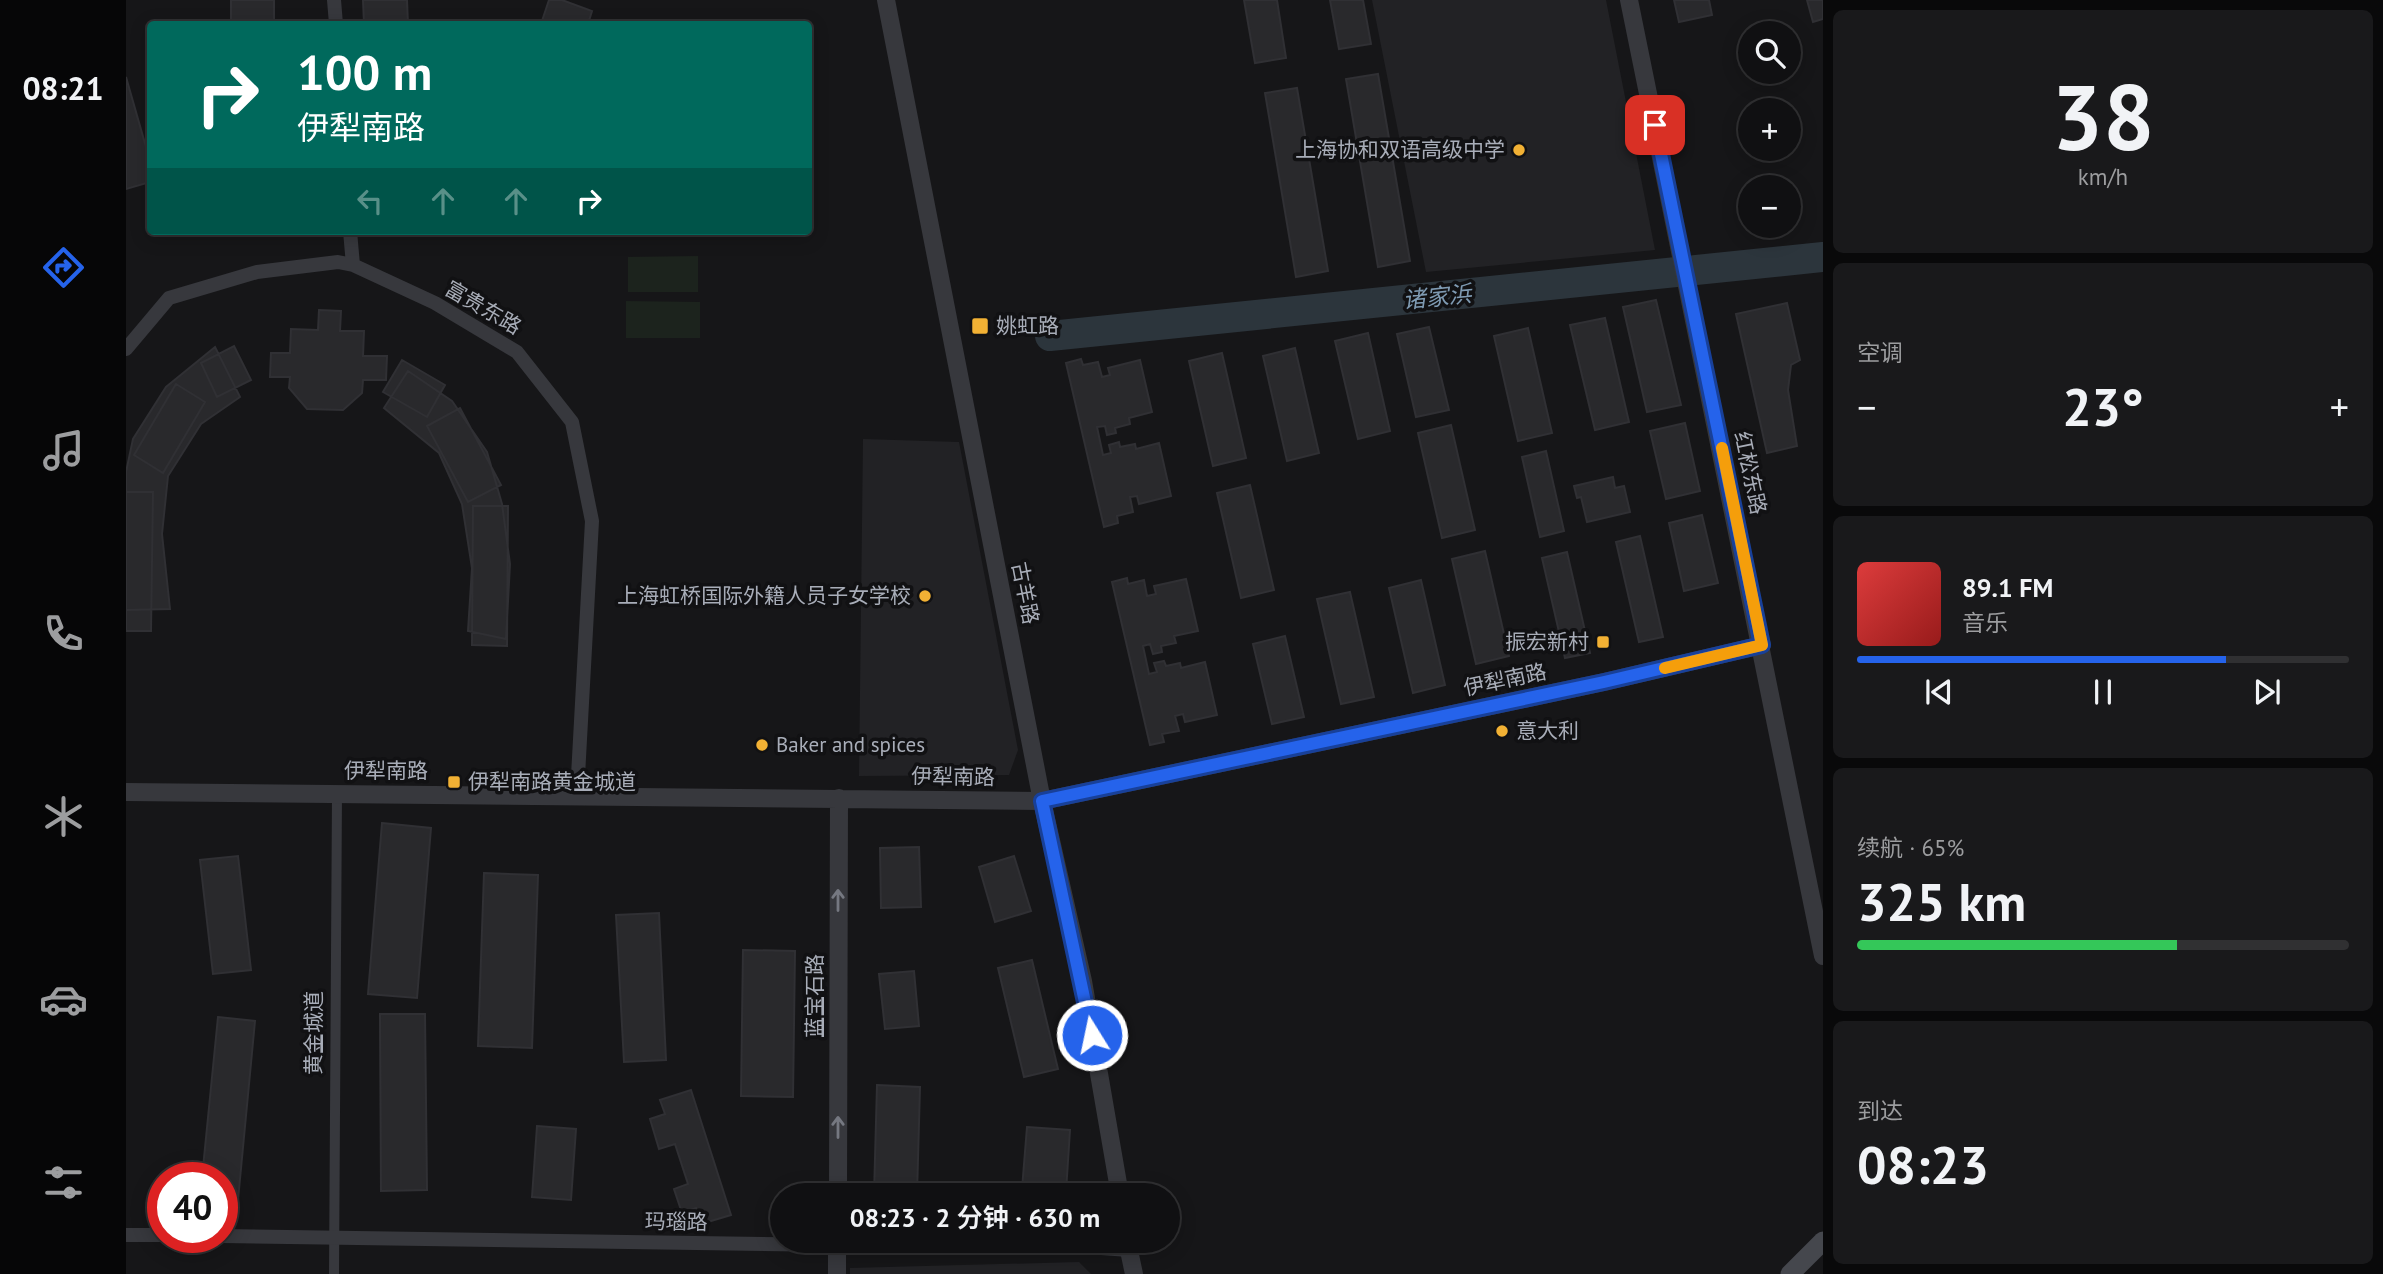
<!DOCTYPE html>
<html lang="zh">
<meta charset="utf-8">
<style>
:root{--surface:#101012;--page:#19191b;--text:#f1f3f6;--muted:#9c9d9f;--line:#303032;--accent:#2563eb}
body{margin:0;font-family:"PT Sans","Noto Sans SC",sans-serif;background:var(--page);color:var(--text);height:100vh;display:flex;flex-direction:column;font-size:26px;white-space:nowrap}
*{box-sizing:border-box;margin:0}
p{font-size:23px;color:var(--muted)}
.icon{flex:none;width:38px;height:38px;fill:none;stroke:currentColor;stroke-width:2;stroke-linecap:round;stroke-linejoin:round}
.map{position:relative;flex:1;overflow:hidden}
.panel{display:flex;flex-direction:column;gap:10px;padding:10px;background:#09090a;width:560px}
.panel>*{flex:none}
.guide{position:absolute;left:21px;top:21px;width:665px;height:214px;border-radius:7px;box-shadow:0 4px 18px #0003,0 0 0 2px var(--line);background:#00695c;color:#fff;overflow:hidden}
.fabs{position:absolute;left:1612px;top:21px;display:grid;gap:14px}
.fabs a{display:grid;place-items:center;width:63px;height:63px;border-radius:50%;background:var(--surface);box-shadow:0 4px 18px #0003,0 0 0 2px var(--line);font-size:35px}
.speed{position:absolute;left:21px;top:1162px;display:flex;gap:14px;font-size:35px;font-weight:700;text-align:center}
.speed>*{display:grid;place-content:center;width:91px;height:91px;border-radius:50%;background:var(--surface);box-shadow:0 4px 18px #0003,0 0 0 2px var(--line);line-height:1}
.speed .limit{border:10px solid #d22;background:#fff;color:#111}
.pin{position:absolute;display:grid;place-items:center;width:60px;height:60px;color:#fff;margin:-30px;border-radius:14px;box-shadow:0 4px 10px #0006}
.me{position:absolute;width:77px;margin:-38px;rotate:350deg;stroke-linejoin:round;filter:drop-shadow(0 0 5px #0008)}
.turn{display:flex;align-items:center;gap:24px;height:147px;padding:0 35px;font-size:32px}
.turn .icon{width:91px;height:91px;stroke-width:2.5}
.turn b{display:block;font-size:49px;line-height:60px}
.lanes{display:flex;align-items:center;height:66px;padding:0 35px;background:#0003;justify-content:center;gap:35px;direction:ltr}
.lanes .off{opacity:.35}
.big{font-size:52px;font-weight:600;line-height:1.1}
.panel .widget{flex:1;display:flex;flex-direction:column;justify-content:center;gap:10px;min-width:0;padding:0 24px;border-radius:10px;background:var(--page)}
.panel .dial{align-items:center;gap:0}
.dial b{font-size:91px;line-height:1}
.song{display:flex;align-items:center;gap:21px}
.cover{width:84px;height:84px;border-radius:10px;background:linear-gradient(135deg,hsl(0 70% 55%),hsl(0 70% 35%))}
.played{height:7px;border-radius:4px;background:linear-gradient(90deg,var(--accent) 75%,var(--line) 75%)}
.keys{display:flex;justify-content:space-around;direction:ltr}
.heat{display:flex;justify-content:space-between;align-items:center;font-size:38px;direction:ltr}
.charge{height:10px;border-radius:5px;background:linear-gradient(90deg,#34c759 65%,var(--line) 0)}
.trip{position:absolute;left:644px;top:1183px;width:410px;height:70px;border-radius:35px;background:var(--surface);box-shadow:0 4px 18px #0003,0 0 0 2px var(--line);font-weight:600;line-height:70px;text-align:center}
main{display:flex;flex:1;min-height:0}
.dock{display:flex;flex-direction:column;width:126px;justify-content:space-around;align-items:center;background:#060607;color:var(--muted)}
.dock .icon{width:49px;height:49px}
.dock .current{color:var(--accent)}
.dock b{font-size:32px;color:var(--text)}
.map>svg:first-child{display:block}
.built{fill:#222225}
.green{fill:#1c231d}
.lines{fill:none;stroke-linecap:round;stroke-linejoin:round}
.river{stroke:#2c353c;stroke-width:30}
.building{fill:#29292c;stroke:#303034;stroke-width:2}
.pedestrian{stroke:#37383d;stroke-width:10}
.minor{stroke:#37383d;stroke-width:14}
.tertiary{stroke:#37383d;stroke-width:18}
.secondary{stroke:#45474d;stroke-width:19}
.oneway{stroke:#757881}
.route-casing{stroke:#184099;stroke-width:18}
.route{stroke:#2563eb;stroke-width:12}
.slow{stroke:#f59e0b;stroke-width:12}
.poi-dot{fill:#f2b134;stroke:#111113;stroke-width:2.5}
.labels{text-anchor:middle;stroke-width:7;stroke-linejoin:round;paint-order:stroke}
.poi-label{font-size:21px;fill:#a8adb8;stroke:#111113;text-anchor:start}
.street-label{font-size:21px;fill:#a8adb8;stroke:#111113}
.water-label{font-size:23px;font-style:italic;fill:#7f9bb3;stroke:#111113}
</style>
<main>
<nav class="dock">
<b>08:21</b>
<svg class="icon current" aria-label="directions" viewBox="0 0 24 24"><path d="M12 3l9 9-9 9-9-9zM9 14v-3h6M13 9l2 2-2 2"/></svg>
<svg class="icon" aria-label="music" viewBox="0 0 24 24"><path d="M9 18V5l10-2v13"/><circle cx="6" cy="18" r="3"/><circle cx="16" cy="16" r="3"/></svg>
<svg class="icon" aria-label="phone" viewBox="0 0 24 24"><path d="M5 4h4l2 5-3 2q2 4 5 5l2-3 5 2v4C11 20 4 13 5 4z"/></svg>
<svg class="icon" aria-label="climate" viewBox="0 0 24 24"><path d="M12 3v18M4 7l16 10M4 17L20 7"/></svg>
<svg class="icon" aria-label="car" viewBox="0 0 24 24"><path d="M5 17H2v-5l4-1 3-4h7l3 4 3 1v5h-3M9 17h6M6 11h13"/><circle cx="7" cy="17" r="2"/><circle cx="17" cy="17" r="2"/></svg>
<svg class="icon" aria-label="filters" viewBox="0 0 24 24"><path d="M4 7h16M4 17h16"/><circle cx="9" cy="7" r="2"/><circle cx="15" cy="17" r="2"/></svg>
</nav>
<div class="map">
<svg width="1697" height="1274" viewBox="0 0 1697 1274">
<rect width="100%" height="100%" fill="#161618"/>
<path class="built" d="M 1246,0 L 1480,0 L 1529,250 L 1300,272 Z
M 737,439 L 833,442 L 892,750 L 883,775 L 733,776 Z
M 953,1262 L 965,1274 L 724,1274 L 724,1268 Z"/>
<path class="green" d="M 572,256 L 572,292 L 502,292 L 502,257 Z
M 500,301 L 574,302 L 574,338 L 500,338 Z"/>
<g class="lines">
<path class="river" d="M 924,336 L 1697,257"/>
</g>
<path class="building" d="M 105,0 L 148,0 L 148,24 L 105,24 Z
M 237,0 L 281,0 L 282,24 L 238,24 Z
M 423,0 L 436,0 L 466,11 L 462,24 L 415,24 Z
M 1118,0 L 1151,0 L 1160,58 L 1129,63 Z
M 1204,0 L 1237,0 L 1245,44 L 1213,49 Z
M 1548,0 L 1583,0 L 1586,15 L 1553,22 Z
M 1681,0 L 1697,0 L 1697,19 L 1687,22 Z
M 1252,74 L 1284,261 L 1252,267 L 1220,79 Z
M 0,77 L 24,161 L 24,182 L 0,189 Z
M 1171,88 L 1202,271 L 1170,277 L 1139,93 Z
M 1530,300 L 1555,405 L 1521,412 L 1497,307 Z
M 1661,303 L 1674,360 L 1665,365 L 1662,390 L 1671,446 L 1641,453 L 1610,314 Z
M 193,310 L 215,311 L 214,331 L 238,331 L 237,356 L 261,356 L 260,380 L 237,380 L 236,393 L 217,410 L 181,409 L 163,388 L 164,377 L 144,377 L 145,353 L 164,353 L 165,329 L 192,330 Z
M 1479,318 L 1503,422 L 1469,430 L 1444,325 Z
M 1303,327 L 1323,410 L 1290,417 L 1271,334 Z
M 1402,328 L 1426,433 L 1392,441 L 1368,336 Z
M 1242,333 L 1264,431 L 1232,439 L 1209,341 Z
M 108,346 L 125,380 L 91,397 L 75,363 Z
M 89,347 L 114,397 L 75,424 L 42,476 L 36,534 L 44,609 L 0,610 L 0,472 L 7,439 L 40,387 Z
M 1169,348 L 1193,453 L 1161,461 L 1137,356 Z
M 1096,353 L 1120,458 L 1087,466 L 1063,361 Z
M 955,359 L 957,365 L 972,362 L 976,377 L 984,375 L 982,368 L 1014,360 L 1026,412 L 1003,418 L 1004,424 L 989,428 L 990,433 L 981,435 L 979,426 L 971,427 L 977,455 L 985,453 L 983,445 L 993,442 L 994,447 L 1009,444 L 1010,449 L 1033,443 L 1045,496 L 1013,504 L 1011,496 L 1004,497 L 1007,512 L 991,516 L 992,523 L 978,527 L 940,363 Z
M 276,360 L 319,385 L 301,417 L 257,392 Z
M 282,371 L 326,401 L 361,452 L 376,504 L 384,564 L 380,639 L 342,631 L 346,568 L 336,504 L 313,453 L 258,408 Z
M 50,384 L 79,402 L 37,473 L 8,455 Z
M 334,408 L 375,485 L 342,502 L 301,426 Z
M 1559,423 L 1574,491 L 1540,499 L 1524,431 Z
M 1325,425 L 1349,530 L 1316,538 L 1292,433 Z
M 1420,451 L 1438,531 L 1414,537 L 1396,457 Z
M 1487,477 L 1489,488 L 1498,486 L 1504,512 L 1461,522 L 1455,497 L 1451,498 L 1448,486 Z
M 1124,485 L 1148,590 L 1115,598 L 1091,493 Z
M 0,492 L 27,492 L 25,631 L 0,631 Z
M 347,506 L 382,506 L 381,646 L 346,645 Z
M 1576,515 L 1592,583 L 1558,591 L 1543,523 Z
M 1514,536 L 1537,637 L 1513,642 L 1490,542 Z
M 1359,551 L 1383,656 L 1350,664 L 1326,559 Z
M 1441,552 L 1464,653 L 1439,658 L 1416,558 Z
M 1001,578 L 1002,584 L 1018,580 L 1021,596 L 1030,594 L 1028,586 L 1060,579 L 1072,631 L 1048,636 L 1050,643 L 1035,646 L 1036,652 L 1027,654 L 1024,644 L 1017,646 L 1023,674 L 1031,672 L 1028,663 L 1038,661 L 1040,666 L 1054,663 L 1055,668 L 1079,662 L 1091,715 L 1059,722 L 1057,714 L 1049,716 L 1053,731 L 1036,734 L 1038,742 L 1024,745 L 986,582 Z
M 1295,580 L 1319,685 L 1287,693 L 1263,588 Z
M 1224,592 L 1248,697 L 1215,704 L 1191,599 Z
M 1159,636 L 1178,717 L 1146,724 L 1127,644 Z
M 256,823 L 305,828 L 291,998 L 242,994 Z
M 793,847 L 795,907 L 755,908 L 754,848 Z
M 112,856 L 125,970 L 87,974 L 74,860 Z
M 888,856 L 905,911 L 869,922 L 853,867 Z
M 358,873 L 412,875 L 406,1048 L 352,1046 Z
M 533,913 L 540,1060 L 498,1062 L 490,915 Z
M 617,950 L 669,951 L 667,1097 L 615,1096 Z
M 906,960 L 932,1069 L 898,1077 L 872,968 Z
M 788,971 L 793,1026 L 759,1029 L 753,974 Z
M 254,1014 L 299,1014 L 301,1190 L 255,1191 Z
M 92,1017 L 129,1021 L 110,1221 L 96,1220 L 96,1178 L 76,1178 Z
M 751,1085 L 794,1087 L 791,1195 L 748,1195 Z
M 565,1090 L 605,1215 L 575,1224 L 570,1208 L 556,1213 L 548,1189 L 562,1184 L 549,1144 L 533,1149 L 524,1119 L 539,1114 L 534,1100 Z
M 411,1126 L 450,1129 L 445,1200 L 406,1197 Z
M 901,1127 L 944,1130 L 940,1192 L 896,1189 Z"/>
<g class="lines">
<path class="pedestrian" d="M 208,1274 L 211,793"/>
<path class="minor" d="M 208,0 L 210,24
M 224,231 L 227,265
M 0,349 L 43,298 L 131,272 L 212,262 L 227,265 L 309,303 L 391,352 L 446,422 L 466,521 L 451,794
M 0,1235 L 37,1235
M 96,1236 L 711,1245 L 920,1244 L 1003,1250"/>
<path class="tertiary" d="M 760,0 L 916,801 L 957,981 L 994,1195
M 1503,0 L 1697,956
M 0,792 L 916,801 L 1478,682 L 1636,645
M 712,1195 L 713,798
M 1001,1241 L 1008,1274
M 711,1274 L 711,1241"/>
<path class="secondary" d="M 1664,1274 L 1697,1241"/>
</g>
<defs><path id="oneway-shaft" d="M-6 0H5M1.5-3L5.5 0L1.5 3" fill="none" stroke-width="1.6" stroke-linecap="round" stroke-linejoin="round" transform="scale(1.75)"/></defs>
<g class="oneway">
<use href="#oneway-shaft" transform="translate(712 900) rotate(-90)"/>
<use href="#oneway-shaft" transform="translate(712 1127) rotate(-90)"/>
</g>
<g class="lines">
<defs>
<path id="route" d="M 966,1035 L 916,801 L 1478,682 L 1636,645 L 1529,125"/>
</defs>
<use href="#route" class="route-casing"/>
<use href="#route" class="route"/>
<path class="slow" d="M 1539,668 L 1636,645 L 1596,448"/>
</g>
<g class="poi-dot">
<circle cx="1393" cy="150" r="7"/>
<rect x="845" y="317" width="18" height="18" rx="3.5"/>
<circle cx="799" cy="596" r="7"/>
<rect x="1470" y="635" width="14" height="14" rx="3.5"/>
<circle cx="1376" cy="731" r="7"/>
<circle cx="636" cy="745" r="7"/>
<rect x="321" y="775" width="14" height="14" rx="3.5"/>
</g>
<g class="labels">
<g class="poi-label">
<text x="1379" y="157" text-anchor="end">上海协和双语高级中学</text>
<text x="870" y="333">姚虹路</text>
<text x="785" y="603" text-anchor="end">上海虹桥国际外籍人员子女学校</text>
<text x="1463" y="649" text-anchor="end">振宏新村</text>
<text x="1390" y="738">意大利</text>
<text x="650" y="752">Baker and spices</text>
<text x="342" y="789">伊犁南路黄金城道</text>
</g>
<g class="street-label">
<text transform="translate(357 308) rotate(30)" y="7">富贵东路</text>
<text transform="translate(1624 473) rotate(78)" y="7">红松东路</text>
<text transform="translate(899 593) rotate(79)" y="7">古羊路</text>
<text transform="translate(1379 680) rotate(-12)" y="7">伊犁南路</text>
<text x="260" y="778">伊犁南路</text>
<text transform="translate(827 777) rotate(1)" y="7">伊犁南路</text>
<text transform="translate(689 996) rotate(-90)" y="7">蓝宝石路</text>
<text transform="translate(188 1033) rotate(-90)" y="7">黄金城道</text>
<text transform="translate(550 1222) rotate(1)" y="7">玛瑙路</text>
</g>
<g class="water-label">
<text transform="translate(1311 297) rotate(-6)" y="8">诸家浜</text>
</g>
</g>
</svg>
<div class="fabs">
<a><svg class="icon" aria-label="search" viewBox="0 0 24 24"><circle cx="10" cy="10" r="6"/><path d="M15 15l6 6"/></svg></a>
<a>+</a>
<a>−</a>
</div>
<div class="speed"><div class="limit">40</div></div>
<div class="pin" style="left:1529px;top:125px;background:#d93025"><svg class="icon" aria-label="arrive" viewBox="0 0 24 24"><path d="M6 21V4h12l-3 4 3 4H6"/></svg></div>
<svg class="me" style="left:966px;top:1035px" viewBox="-20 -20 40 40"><circle r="17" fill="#2563eb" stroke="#fff" stroke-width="3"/><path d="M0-11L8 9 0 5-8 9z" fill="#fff"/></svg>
<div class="trip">08:23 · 2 分钟 · 630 m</div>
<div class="guide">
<div class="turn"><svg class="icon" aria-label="right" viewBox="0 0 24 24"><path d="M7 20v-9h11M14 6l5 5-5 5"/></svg><div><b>100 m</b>伊犁南路</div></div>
<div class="lanes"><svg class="icon off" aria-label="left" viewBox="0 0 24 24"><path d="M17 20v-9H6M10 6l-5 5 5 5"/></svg><svg class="icon off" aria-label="ahead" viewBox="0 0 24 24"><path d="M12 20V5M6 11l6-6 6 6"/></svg><svg class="icon off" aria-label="ahead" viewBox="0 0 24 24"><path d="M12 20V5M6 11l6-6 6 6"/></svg><svg class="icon" aria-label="right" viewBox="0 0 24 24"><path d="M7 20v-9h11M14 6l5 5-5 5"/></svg></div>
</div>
</div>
<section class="panel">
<div class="widget dial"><b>38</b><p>km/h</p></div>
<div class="widget"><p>空调</p>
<div class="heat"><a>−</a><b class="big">23°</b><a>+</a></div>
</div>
<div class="widget">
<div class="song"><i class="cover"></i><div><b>89.1 FM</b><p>音乐</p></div></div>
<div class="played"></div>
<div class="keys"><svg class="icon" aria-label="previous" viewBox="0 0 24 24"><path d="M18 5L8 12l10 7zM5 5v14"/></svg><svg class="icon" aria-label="pause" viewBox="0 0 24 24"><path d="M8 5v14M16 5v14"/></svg><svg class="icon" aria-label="next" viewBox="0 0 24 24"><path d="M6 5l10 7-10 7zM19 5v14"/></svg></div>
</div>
<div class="widget"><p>续航 · 65%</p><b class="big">325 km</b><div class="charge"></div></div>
<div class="widget"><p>到达</p><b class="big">08:23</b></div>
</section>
</main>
